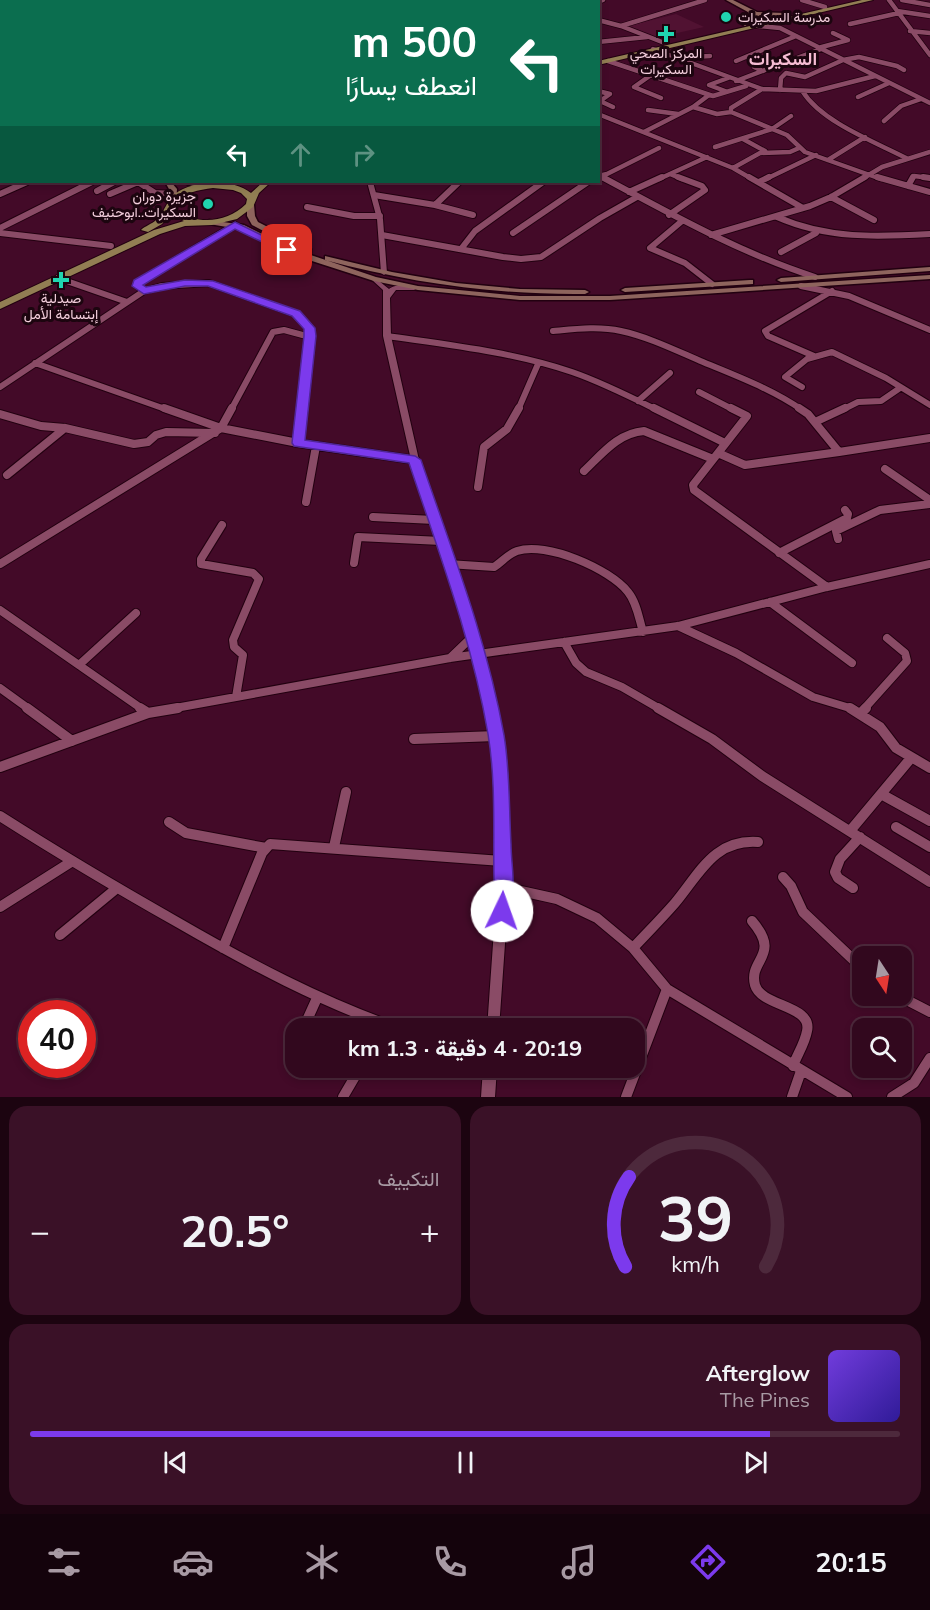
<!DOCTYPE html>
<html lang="ar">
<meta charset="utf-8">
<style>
:root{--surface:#32081e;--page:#3a1127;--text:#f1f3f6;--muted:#a89aa4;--line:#4d293c;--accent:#7c3aed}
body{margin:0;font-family:Mulish,Vazirmatn,sans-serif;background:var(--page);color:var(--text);direction:rtl;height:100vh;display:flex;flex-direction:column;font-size:22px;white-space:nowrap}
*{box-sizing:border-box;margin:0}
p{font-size:20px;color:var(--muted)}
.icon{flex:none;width:33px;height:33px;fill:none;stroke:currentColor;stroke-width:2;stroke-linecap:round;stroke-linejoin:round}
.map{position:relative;height:1097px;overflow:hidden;direction:ltr}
.side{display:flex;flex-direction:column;gap:9px;padding:9px;background:#1c0410;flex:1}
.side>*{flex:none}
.hud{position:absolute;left:0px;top:0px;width:600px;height:183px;box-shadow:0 3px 9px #0003,0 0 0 2px var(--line);direction:rtl;background:#0b6e4f;color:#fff;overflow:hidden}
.needle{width:39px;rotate:168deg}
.controls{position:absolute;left:852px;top:946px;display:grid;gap:12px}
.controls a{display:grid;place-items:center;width:60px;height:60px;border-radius:12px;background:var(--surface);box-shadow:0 3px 9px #0003,0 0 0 2px var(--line);font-size:30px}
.speed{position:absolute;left:18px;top:1000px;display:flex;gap:12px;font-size:30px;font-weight:700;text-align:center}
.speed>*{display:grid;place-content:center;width:78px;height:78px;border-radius:50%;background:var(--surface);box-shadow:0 3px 9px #0003,0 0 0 2px var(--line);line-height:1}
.speed .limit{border:9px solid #d22;background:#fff;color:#111}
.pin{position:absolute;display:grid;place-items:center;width:51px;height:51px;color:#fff;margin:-26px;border-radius:12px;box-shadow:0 3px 9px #0006}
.me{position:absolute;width:66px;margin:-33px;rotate:3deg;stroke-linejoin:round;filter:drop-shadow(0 0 4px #0008)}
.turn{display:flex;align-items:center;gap:21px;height:126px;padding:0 24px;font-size:27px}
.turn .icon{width:78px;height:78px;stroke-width:2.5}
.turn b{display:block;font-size:42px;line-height:51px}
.lanes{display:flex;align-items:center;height:57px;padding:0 24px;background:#0003;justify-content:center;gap:30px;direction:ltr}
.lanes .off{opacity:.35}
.big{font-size:45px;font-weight:700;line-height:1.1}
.side .widget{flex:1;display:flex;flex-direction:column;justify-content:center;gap:9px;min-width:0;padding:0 21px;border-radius:18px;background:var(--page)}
.side .dial{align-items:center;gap:0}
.dial svg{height:156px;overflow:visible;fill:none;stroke:var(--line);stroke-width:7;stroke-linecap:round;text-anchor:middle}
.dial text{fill:var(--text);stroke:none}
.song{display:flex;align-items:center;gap:18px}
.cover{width:72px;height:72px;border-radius:9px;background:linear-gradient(135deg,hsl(260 70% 55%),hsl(250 70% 35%))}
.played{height:6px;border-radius:3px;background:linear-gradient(90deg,var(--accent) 85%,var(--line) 85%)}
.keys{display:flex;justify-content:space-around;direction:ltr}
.heat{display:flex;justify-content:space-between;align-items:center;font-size:33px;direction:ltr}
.side .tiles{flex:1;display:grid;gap:9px;grid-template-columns:1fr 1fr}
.widget:last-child{grid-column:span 2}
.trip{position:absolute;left:285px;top:1018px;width:360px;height:60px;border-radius:18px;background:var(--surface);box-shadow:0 3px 9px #0003,0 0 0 2px var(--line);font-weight:700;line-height:60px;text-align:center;direction:rtl}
.tabs{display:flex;height:96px;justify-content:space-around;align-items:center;background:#14030c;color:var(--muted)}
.tabs .icon{width:42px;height:42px}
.tabs .selected{color:var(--accent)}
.tabs b{font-size:27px;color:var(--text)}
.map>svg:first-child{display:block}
.built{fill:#511232}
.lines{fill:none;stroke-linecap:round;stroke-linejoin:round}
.minor-far3-casing{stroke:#220010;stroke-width:6}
.minor-far2-casing{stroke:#220010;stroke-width:8}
.minor-far1-casing{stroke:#220010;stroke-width:10}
.minor-casing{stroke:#220010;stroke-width:12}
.tertiary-casing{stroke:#220010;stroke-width:2}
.secondary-casing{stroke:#220010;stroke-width:3}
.primary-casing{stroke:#220010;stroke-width:2}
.minor-far3{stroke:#8a4b66;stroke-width:4.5}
.minor-far2{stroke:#8a4b66;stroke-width:6}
.minor-far1{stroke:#8a4b66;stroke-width:8}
.minor{stroke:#8a4b66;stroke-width:10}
.tertiary{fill:#8a4b66;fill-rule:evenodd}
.secondary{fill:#8e645d;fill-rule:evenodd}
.primary{fill:#927e53;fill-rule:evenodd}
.route{fill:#7c3aed;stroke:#51269a;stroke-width:1.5}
.poi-dot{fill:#20d5b0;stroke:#1c050f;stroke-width:2}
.labels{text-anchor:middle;stroke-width:6;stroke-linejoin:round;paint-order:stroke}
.far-poi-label{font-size:14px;fill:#f3cedc;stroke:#1c050f}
.far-district-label{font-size:18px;font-weight:bold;fill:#f6bcd3;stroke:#1c050f}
</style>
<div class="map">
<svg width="930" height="1097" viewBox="0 0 930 1097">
<rect width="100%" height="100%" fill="#430a28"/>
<path class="built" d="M 676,14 L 704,27 L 655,38 L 628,26 Z"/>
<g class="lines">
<defs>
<path id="minor-far3" d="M 149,0 L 154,2
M 521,0 L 527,2
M 579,0 L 584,2
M 802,0 L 825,7
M 889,0 L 930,55
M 902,0 L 930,5
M 37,2 L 41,0
M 92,2 L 96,0
M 109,2 L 113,0
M 598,2 L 603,0
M 897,11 L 930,16
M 598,20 L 621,26 L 662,42
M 850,24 L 899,13
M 621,26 L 705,0
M 758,26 L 780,28 L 930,103
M 910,31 L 930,33
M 598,42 L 647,37
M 818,48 L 848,40 L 833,33
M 653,49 L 762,89 L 816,91 L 875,76
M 747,57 L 759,62 L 754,67 L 763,71
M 676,58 L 710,56
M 608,61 L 713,96 L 746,86
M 736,61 L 796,36
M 651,75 L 634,87 L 661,98
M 736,81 L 821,49
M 780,90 L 781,78 L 786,73 L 805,77 L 843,60 L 859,57 L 897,66 L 904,70
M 598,91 L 610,94 L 600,101 L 613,107
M 725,91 L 709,85 L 728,78
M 803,92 C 822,122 875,142 906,158
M 858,97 L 889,83
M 693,107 L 717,114 L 731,112 L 787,135 L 805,152 L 881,179
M 648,110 L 678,114
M 731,112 L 731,108 L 762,89
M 598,114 L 733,168 L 752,179
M 884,121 L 901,106 L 921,99
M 644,132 L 693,107 L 709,95
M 743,139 L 765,151
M 715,147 L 772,129 L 791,116
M 828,160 L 865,137
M 733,168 L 760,153 L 790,152 L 799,148
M 670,174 L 682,179
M 598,175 L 605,179
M 598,176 L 607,174 L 659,148
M 659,179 L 707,157
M 766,179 L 816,155
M 862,179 L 882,167 L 930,152
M 912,179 L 914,176 L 930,178"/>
<path id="minor-far2" d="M 602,177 C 671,214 740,253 815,277
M 749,177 L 803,208
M 877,177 L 930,192
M 923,177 L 930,178
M 759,182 L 769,177
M 908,186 L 913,177
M 97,191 L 114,182
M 629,192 L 662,177
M 0,194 L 27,182
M 110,194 L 138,182 L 155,193 L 174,194
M 374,195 L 435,205 L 473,215
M 831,197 L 874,220
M 435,205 L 459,182
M 307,207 L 354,216 L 380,216
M 669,215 L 705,190 L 702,186 L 678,177
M 777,217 C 827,239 876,237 930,234
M 682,221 L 650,248 L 685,263 L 712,284
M 0,228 L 92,182
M 0,233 L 111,246
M 513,233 L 588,182
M 382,235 L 503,257 L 521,259 L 541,257 L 600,218 L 637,197
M 711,235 L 810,206 L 831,197 L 865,177
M 461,249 L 475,231 L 543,182
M 781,252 L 816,233
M 58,278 L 127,302
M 801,286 L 849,296 L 930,330
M 144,291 L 138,286 L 138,282 L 235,225
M 553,331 C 575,329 599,326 621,331 C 649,337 677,351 703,362 C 736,376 772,389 802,410
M 387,336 C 449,345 513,352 572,372 C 601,382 629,396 657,410
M 814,356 L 768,336 L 765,331 L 832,291
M 35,363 L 168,410
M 0,387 L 144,291 L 162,286 L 209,283 L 296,314 L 310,328 L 301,410
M 802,387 L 785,377 L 807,359 L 832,352 L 886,378 L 930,405
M 699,392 L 734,410
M 638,401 L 670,373
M 231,410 L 273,332 L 284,330 L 310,337
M 518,410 L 538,364
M 842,410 L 858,402 L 881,401 L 900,388"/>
<path id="minor-far1" d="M 164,408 L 221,428 L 298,443 L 415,460
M 654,408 L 725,443
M 731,408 L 747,416 L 693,485 L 694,490 L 827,587
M 799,408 L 808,414 L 839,452 L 930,438
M 0,414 L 41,426 L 65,428 L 134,444 L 148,442 L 156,435 L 166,432 L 215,433
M 815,422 L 845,408
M 298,443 L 302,408
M 718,453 L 745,465 L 839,452
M 885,469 L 930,500
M 584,471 C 602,454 618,433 644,431 L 713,459
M 7,475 L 65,428
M 478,487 L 484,447 L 507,429 L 519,408
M 306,502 L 316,446
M 373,517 L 434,520
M 222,525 L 201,559 L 201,564 L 253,573 L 259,579 L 233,640 L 234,647 L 243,655 L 236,697
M 838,539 L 836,531 L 880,510 L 930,504
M 779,553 L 847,518 L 848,514 L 845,510
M 354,563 L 358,537 L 441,541
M 0,564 L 221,428 L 232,408
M 448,564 L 494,567 C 502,562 508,554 517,551 C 546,541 610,569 628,592 C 637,603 639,619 643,632
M 770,602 L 852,663
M 0,610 L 142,709
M 678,626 L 736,653 L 813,697 L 853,709
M 564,642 L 576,663 L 586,672 L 622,687 L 660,709
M 450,658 L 473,636
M 79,665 L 136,613
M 0,688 L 29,709
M 170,709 L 450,658 L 678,626 L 827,587 L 930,564
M 864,709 L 907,661 L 905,653 L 887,638"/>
<path id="minor" d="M 27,708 L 72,741
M 140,708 L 148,713 L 178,708
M 658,708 L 712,739 L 762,776 L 930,882
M 850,708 L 880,727 L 896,748 L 930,768
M 861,713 L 866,708
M 414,739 L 496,736
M 0,767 L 148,713
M 881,794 L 930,821
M 0,816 C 58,853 117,888 177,922 C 248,963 321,1002 399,1029
M 169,822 L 186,833 L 266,848
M 896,827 L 930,847
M 850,831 L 911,758
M 334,847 L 346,792
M 783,877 L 791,886 L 803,912 L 862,968
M 503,887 L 557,899 L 597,918 L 633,948 L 667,989 L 847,1097
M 853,888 L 838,878 L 835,872 L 840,859 L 860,837
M 0,907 L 71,862
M 752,921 C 782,956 748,959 755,985 C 761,1007 813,1005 807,1031 C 805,1043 797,1055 793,1066
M 60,935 L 117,888
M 223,948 L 262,853 L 270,844 L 502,861
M 633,948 C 647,933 662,918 675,903 C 700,873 714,839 758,842
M 899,996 L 930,1012
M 303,1029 L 317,998
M 289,1058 L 296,1045
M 343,1097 L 360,1068
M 626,1097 L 667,989
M 792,1097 L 801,1071
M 892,1097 L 914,1083 L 930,1058"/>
<path id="tertiary" d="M 267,0 L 272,0 L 273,2 L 268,2 Z
M 285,0 L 289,0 L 289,2 L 285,2 Z
M 367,182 L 373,182 L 383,219 L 387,273 L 384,275 L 381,273 L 377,219 Z
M 374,277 L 389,289 C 395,284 411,284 417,288 L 414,290 L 396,290 L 390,298 L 391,336 L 419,460 L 485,656 L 501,736 L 505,767 L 509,887 L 499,1029 L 487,1029 L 497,887 L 495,767 L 491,736 L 475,656 L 411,460 L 383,336 L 383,290 L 371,279 Z
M 483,1068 L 497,1068 L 495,1097 L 481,1097 Z"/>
<path id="secondary" d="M 726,0 L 733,0 L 757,12 L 785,13 L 788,15 L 785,17 L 756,16 L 756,19 L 745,26 L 742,24 L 743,23 L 751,18 L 748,12 Z
M 0,64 L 2,65 L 2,69 L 0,68 Z
M 0,73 L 2,74 L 2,78 L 0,77 Z
M 165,182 L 171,182 L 177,189 L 176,201 L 169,199 L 169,189 Z
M 183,182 L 199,182 L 214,185 C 207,189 188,186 183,182 Z
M 247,203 L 254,205 L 255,216 L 258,222 L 311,249 L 311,253 L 305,253 L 252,225 L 247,216 Z
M 209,220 L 244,225 L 290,248 L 376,277 L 418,286 L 520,296 L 610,296 L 930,275 L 930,279 L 610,300 L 520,300 L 418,290 L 374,281 L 284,252 L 239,229 L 209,224 Z
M 325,256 L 392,272 L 456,283 L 520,289 L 585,290 L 589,292 L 585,294 C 496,295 411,283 325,260 Z
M 930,267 L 930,271 L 781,282 L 777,280 L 781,278 Z
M 750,280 L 753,280 L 753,284 L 625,292 L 621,290 L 625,288 Z"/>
<path id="primary" d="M 862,0 L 873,0 L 598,65 L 598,61 Z
M 263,182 L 271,182 L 259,193 L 253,207 L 237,219 L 212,225 L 185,226 L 160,234 L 0,309 L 0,302 L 154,230 L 184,221 L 170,214 L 162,224 L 148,232 L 141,230 C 145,226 152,224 156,220 C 165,212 166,201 175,194 C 193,180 232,178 251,193 ZM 213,188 L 233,190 L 241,193 L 247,199 L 246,204 C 227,223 198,225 176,211 L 175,203 C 185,192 198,190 213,188 Z"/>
</defs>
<use href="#minor-far3" class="minor-far3-casing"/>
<use href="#minor-far2" class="minor-far2-casing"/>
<use href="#minor-far1" class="minor-far1-casing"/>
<use href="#minor" class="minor-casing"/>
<use href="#tertiary" class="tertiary-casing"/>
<use href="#secondary" class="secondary-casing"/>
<use href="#primary" class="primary-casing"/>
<use href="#minor-far3" class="minor-far3"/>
<use href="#minor-far2" class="minor-far2"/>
<use href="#minor-far1" class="minor-far1"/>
<use href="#minor" class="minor"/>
<use href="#tertiary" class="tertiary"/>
<use href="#secondary" class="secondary"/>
<use href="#primary" class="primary"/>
</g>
<path class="route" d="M 235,222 L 292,250 L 283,252 L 235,229 L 143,285 L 146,287 L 185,280 L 213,281 L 300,311 L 315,328 L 316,336 L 305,440 L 415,456 L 421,460 C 452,551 487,640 504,735 C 510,770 509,808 511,844 C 511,865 518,896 508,916 L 502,918 L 495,916 C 490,906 495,892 494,880 C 493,832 496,782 488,734 C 472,641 439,553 409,463 L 294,446 L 292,443 L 304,336 L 304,329 L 292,316 L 208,286 L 185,286 L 144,294 L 132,286 L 134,280 Z"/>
<g class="poi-dot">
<circle cx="726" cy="17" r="6"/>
<path d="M663 25h6v6h6v6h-6v6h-6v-6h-6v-6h6z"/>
<circle cx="208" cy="204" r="6"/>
<path d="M58 271h6v6h6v6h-6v6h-6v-6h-6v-6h6z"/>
</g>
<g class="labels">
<g class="far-poi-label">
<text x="738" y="22" text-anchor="start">مدرسة السكيرات</text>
<text x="666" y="58">المركز الصحي<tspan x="666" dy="16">السكيرات</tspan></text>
<text x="196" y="201" text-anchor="end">جزيرة دوران<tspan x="196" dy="16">السكيرات..ابوحنيف</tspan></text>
<text x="61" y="303">صيدلية<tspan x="61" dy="16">إبتسامة الأمل</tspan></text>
</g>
<g class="far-district-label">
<text x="783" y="65">السكيرات</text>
</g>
</g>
</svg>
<div class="controls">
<a><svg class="needle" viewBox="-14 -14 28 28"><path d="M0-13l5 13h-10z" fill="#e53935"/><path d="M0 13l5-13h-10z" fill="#a89aa4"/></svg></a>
<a><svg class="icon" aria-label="search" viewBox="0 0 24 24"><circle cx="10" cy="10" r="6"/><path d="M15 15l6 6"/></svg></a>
</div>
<div class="speed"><div class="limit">40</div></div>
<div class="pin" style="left:287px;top:250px;background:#d93025"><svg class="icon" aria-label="arrive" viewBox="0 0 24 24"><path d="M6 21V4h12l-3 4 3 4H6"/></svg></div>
<svg class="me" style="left:502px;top:911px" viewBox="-20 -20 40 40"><circle r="19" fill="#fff"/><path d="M0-13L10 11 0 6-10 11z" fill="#7c3aed"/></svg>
<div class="trip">20:19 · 4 دقيقة · 1.3 km</div>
<div class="hud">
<div class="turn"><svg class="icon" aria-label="left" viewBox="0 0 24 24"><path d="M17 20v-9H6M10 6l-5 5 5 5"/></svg><div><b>500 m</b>انعطف يسارًا</div></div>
<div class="lanes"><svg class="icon" aria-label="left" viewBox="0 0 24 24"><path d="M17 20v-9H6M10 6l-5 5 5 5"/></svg><svg class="icon off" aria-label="ahead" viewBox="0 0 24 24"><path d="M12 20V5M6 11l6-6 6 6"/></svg><svg class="icon off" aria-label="right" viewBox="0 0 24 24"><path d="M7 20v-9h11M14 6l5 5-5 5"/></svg></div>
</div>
</div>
<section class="side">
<div class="tiles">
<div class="widget dial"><svg viewBox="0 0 100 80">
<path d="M14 69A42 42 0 1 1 86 69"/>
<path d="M14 69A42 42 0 0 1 16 23" stroke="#7c3aed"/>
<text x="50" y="56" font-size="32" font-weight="700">39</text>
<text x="50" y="72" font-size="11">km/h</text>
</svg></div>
<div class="widget"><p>التكييف</p>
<div class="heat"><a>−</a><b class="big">20.5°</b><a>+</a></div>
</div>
<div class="widget">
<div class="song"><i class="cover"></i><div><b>Afterglow</b><p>The Pines</p></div></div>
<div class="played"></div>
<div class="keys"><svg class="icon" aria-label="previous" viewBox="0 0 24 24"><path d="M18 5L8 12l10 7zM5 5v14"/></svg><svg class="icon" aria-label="pause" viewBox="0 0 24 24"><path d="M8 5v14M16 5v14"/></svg><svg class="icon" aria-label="next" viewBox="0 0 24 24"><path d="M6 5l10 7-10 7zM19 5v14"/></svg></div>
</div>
</div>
</section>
<nav class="tabs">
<b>20:15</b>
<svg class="icon selected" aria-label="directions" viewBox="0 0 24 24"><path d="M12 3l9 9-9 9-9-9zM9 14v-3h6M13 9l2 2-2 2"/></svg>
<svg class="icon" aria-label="music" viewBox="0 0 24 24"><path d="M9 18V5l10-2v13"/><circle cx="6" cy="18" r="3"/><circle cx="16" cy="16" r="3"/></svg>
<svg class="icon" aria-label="phone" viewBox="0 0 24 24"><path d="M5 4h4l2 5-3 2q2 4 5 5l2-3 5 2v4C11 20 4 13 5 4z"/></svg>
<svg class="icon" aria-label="climate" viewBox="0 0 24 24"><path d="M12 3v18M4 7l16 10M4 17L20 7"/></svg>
<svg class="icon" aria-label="car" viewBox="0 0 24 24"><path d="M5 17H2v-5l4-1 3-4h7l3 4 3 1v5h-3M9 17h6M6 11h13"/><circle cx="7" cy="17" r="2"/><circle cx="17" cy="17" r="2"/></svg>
<svg class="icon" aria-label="filters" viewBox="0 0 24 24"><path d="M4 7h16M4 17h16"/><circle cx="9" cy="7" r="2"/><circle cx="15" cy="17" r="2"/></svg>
</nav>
